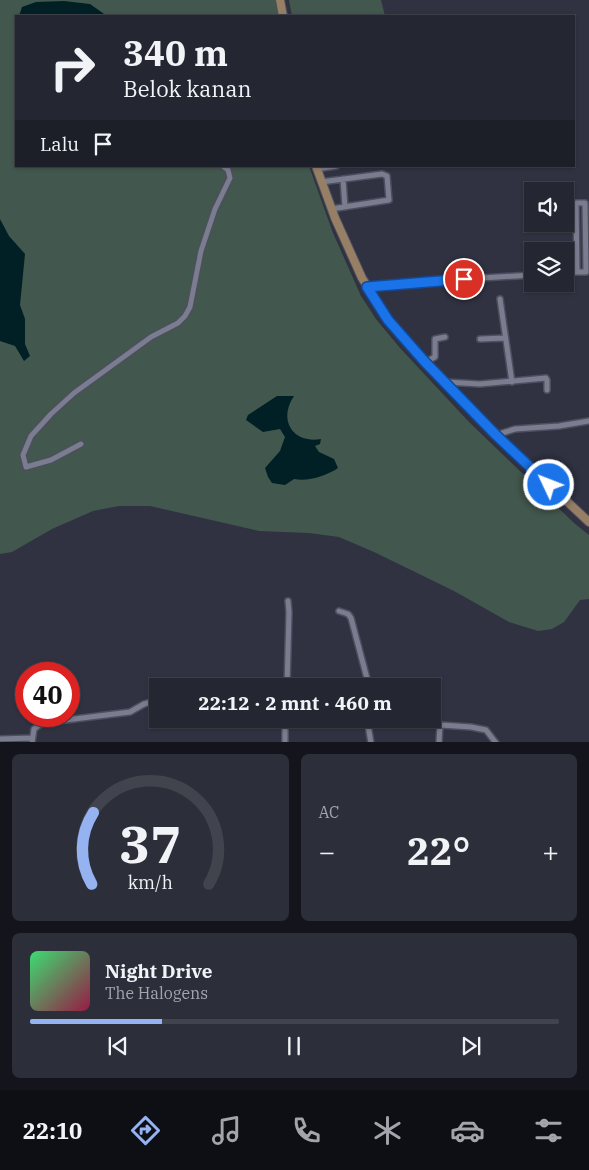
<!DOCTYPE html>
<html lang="id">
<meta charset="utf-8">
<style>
:root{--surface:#242632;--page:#2c2e3a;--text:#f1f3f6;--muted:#a3a5ac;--line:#41434d;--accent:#95b2f1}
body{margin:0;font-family:"IBM Plex Serif",serif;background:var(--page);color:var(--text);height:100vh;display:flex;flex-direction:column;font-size:19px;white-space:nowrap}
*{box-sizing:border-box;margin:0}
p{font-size:16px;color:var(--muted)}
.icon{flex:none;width:28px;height:28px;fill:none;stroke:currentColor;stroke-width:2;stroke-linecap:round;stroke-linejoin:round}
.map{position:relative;height:742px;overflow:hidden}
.side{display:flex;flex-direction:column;gap:12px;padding:12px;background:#14151c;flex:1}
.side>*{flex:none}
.guide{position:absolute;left:15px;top:15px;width:560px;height:152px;border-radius:0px;box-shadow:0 1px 4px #0004,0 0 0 1px var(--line);background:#242632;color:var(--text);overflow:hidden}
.tools{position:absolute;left:524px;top:182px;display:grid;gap:10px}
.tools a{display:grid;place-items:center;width:50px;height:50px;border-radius:0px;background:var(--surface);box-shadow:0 1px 4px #0004,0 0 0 1px var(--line);font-size:25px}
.speed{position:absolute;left:15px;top:662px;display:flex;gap:10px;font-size:25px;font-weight:700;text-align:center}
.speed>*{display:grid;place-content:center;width:65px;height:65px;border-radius:50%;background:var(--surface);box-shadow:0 1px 4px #0004,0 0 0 1px var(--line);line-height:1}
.speed .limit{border:8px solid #d22;background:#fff;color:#111}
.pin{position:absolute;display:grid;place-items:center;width:42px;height:42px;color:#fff;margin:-21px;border:2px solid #fff;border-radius:50%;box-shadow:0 1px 5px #0007}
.me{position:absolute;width:55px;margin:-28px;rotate:313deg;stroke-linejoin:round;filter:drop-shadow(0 0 4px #0008)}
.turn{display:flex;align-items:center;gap:18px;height:105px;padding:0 25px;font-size:22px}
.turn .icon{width:65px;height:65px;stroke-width:2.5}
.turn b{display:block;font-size:35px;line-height:42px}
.then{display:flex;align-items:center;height:48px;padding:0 25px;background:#0003;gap:10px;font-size:19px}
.big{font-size:38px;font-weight:700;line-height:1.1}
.side .tile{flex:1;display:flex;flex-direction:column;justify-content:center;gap:8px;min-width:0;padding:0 18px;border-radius:8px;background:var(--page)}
.side .dial{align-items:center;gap:0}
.dial svg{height:130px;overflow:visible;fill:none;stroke:var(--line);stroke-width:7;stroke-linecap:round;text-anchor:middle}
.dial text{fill:var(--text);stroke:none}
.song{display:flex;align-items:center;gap:15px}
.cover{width:60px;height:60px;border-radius:8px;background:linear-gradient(135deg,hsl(140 70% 55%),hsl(340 70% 35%))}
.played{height:5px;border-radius:2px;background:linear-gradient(90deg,var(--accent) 25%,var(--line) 25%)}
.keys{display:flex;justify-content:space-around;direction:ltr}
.heat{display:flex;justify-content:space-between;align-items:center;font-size:28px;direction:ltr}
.side .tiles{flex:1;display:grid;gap:12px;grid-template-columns:1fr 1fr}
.tile:last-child{grid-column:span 2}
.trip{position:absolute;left:149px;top:678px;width:292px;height:50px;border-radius:0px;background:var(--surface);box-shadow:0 1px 4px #0004,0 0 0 1px var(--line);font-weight:700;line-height:50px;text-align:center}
.dock{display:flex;height:80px;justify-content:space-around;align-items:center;background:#0e0f14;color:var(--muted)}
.dock .icon{width:35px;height:35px}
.dock .active{color:var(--accent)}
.dock b{font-size:22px;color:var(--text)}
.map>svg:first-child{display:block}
.green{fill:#42574d}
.water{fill:#002026}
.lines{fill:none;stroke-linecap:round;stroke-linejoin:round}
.street-casing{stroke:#4e4f5d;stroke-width:8}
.secondary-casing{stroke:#4e4f5d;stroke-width:10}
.street{stroke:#7a7c8f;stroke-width:5}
.secondary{stroke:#967f65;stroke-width:8}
.route-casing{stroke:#114b97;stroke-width:12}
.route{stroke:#1a73e8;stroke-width:9}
</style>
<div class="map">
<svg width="589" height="743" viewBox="0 0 589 743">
<rect width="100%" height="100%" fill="#303242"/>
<path class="green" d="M 0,0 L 277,0 L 280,16 L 16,16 L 16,166 L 309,166 L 333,233 L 361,296 L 376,319 L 400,348 L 469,422 L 574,523 L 589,535 L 589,599 L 580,600 L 564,622 L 552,629 L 538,631 L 509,622 L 454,591 L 374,552 L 339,537 L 309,533 L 259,531 L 150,506 L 119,506 L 93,511 L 52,529 L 12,552 L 0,554 Z
M 289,0 L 381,0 L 385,16 L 292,16 Z"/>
<path class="water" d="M 64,1 L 90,4 L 107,16 L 19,16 L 22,7 L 36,2 Z
M 0,219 L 9,236 L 25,254 L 20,305 L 25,319 L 25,344 L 30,356 L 24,361 L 15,346 L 0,341 Z
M 277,396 L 294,396 C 278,419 292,444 321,439 L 320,444 L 315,446 L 319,452 L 334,459 L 338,468 C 326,476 308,482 294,479 L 285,485 L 272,483 L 268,477 L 265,468 L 280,451 L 285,437 L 280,429 L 263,432 L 246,420 L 248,415 Z"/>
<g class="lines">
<defs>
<path id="street" d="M 316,169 L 336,166
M 343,179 L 345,207
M 321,182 L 382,174 L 387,176 L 389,200 L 331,209
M 576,203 L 585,203 L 586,272 L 577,272 Z
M 565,273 L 577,272
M 367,287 L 447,280 L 532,275
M 500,299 L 512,382
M 480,339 L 505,338
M 425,362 L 435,357 L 435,339 L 445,337
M 446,382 L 480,384 L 546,378 L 547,380 L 547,390
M 496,435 L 515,429 L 559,426 L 589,421
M 81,444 L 51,460 L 26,467 L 23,455 L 31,436 L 51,414 L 74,393 L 151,337 L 178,323 L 185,316 L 190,307 L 201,251 L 215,209 L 230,178 L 228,170 L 223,166
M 339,611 L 348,614 L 351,618 L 369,686
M 287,686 L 289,612 L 288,601
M 367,719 L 371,743
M 388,719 L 396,722 L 471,727 L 486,730 L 496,743
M 0,739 L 32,738
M 32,743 L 34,729 L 42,723 L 130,712 L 144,704 L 158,700
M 285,743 L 285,719
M 439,743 L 440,724"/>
<path id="secondary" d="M 280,0 L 283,16
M 316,166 L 335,218 L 362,278 L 388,320 L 425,362 L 496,435 L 589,522"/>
</defs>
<use href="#street" class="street-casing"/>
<use href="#secondary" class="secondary-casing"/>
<use href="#street" class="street"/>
<use href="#secondary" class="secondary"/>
</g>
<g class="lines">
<defs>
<path id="route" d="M 464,279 L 367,287 L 388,320 L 425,362 L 496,435 L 549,485"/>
</defs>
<use href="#route" class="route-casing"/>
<use href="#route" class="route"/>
</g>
</svg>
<div class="tools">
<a><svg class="icon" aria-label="sound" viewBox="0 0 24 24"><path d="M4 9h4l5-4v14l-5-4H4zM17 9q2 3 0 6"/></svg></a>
<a><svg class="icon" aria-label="layers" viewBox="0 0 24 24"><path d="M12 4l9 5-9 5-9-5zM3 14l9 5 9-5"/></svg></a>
</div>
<div class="speed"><div class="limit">40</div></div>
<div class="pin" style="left:464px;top:279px;background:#d93025"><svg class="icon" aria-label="arrive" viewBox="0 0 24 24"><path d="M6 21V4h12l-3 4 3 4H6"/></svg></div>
<svg class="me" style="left:549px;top:485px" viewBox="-20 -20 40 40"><circle r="17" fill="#1a73e8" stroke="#fff" stroke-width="3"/><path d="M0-11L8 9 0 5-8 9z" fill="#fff"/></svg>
<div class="trip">22:12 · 2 mnt · 460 m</div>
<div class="guide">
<div class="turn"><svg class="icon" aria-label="right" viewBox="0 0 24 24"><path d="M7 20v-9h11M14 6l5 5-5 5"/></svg><div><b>340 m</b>Belok kanan</div></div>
<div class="then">Lalu<svg class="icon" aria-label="arrive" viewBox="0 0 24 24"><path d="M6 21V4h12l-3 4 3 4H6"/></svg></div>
</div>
</div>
<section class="side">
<div class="tiles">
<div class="tile dial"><svg viewBox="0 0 100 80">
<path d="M14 69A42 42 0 1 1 86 69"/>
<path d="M14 69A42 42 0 0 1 15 25" stroke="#95b2f1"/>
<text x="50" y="56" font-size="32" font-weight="700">37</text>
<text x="50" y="72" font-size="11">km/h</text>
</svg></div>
<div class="tile"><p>AC</p>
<div class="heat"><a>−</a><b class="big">22°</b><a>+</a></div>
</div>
<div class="tile">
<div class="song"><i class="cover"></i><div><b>Night Drive</b><p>The Halogens</p></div></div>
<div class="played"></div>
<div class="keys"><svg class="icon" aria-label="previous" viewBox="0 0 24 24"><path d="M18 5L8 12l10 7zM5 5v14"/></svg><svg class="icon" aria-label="pause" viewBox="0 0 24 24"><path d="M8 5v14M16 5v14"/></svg><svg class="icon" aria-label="next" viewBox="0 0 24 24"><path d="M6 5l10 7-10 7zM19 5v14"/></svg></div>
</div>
</div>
</section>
<nav class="dock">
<b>22:10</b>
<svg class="icon active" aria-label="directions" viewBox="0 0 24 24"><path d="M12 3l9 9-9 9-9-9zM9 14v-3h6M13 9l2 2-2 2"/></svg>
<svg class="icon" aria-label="music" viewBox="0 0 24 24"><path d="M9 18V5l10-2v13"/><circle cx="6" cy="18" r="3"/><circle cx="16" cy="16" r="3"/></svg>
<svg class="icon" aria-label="phone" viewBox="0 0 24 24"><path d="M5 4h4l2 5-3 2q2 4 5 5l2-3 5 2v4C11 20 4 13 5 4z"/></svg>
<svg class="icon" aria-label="climate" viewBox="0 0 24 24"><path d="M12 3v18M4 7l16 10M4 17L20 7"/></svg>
<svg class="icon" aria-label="car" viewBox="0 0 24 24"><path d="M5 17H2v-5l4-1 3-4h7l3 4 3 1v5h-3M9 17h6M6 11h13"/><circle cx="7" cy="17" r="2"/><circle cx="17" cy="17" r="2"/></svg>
<svg class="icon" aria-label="filters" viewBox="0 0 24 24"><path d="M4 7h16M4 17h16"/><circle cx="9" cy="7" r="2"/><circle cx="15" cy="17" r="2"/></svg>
</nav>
